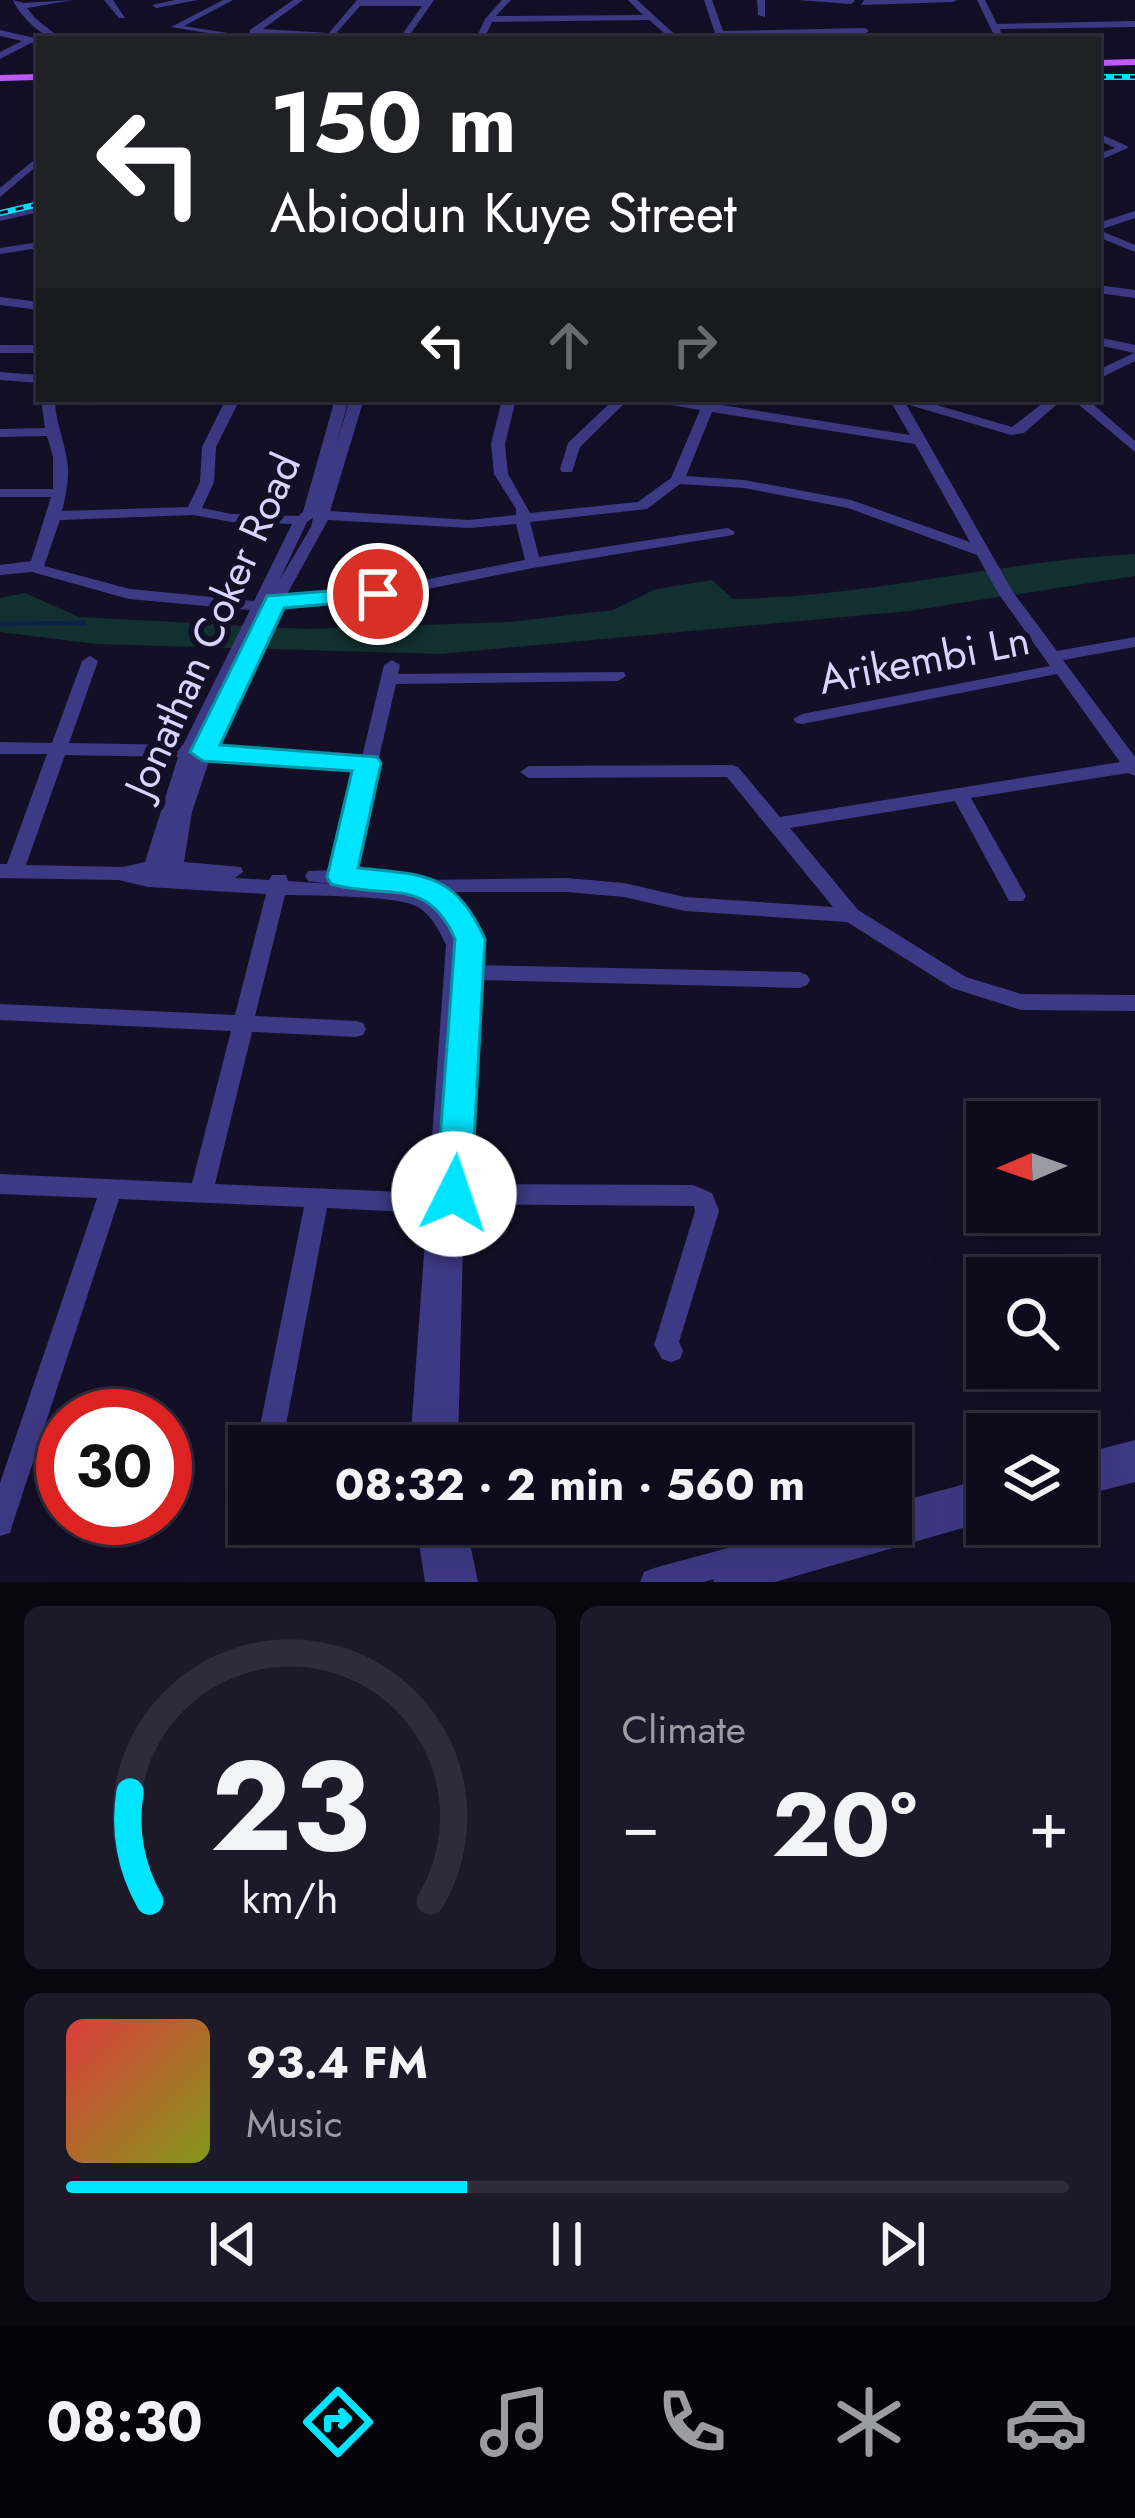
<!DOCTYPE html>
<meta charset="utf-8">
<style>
:root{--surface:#0e0b1c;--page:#1c1929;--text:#f1f3f6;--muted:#9b9ba3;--line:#2e2b3b;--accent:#00e5ff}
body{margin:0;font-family:Jost,sans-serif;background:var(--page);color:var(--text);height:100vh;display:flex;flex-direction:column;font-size:45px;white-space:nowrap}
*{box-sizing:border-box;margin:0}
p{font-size:39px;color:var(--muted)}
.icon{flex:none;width:66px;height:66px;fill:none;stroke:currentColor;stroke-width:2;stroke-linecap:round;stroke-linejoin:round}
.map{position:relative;height:1582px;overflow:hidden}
.sheet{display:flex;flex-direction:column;gap:24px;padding:24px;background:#08060f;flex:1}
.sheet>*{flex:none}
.banner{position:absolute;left:36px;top:36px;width:1065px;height:366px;border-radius:0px;box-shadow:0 12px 48px #0002,0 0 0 3px var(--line);background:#202124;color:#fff;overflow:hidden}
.needle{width:78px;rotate:268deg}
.tools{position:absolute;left:966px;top:1101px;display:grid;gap:24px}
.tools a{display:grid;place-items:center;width:132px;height:132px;border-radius:0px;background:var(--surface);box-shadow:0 12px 48px #0002,0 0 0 3px var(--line);font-size:60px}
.speed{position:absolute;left:36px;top:1389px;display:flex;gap:24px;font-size:60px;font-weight:700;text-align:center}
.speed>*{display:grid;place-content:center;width:156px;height:156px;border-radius:50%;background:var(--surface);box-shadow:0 12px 48px #0002,0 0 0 3px var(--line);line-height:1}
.speed .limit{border:18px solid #d22;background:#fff;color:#111}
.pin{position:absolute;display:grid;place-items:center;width:102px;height:102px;color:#fff;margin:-51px;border:6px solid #fff;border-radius:50%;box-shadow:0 3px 12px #0007}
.me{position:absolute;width:132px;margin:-66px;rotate:4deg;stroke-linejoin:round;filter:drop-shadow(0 0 9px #0008)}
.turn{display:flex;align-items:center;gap:42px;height:252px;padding:0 36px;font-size:54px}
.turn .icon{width:156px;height:156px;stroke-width:2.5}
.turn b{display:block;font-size:84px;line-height:102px}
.lanes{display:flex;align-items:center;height:114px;padding:0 36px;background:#0003;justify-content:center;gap:60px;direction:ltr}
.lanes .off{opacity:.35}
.big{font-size:90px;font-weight:700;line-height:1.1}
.sheet .widget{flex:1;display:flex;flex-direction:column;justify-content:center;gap:18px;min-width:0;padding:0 42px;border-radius:18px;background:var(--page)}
.sheet .dial{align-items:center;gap:0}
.dial svg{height:312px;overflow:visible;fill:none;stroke:var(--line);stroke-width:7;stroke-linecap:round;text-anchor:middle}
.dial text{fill:var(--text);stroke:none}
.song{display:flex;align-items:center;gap:36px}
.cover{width:144px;height:144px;border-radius:18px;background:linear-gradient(135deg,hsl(0 70% 55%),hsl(70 70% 35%))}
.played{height:12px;border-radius:6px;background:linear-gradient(90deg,var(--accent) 40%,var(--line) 40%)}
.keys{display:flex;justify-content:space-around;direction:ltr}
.heat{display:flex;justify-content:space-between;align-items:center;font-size:66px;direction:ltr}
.sheet .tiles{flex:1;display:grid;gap:24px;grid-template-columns:1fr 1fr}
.widget:last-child{grid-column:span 2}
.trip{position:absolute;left:228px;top:1425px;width:684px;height:120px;border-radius:0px;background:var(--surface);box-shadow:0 12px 48px #0002,0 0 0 3px var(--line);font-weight:700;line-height:120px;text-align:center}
.dock{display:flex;height:192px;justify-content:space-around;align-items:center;background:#06040b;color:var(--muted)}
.dock .icon{width:84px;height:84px}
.dock .current{color:var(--accent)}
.dock b{font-size:54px;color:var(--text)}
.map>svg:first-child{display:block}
.green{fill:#12302f}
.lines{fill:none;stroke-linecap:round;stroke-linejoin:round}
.stream{stroke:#0c2248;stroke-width:4.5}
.minor{fill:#3d3a85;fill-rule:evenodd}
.major{fill:#c25bff;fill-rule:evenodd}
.rail-casing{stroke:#00e5ff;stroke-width:6}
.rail{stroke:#130f26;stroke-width:3;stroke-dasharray:8;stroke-linecap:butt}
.route{fill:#00e5ff;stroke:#0095a6;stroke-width:3}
.labels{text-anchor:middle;stroke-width:12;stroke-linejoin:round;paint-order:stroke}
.street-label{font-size:42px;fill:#d9d4ff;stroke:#130f26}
</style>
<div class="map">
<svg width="1135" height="1582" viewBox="0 0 1135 1582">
<rect width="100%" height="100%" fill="#130f26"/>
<path class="green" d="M 1135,554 L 1135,576 L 909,611 L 440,654 L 97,644 L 0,632 L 0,598 L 25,593 L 79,617 L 306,629 L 509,622 L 613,610 L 656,589 L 712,580 L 733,599 C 868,597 1000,561 1135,554 Z"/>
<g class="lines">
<path class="stream" d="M 0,624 L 84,623"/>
<path class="minor" d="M 13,0 L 24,3 L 73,0 L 27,8 L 35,18 L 61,39 C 42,39 19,15 13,0 Z
M 104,0 L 113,0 L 125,18 L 119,18 Z
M 175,0 L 198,0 L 156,8 L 152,5 Z
M 223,0 L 233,0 L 184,26 L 240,35 L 244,39 L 171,27 Z
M 293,0 L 303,0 L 263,29 L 329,33 L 357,0 L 434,0 L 407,39 L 399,39 L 422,6 L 360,6 L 331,39 L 250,34 L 250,30 Z
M 502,0 L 511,0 L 496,16 L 643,15 L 628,0 L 637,0 L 680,39 L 671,39 L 649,20 L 492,22 L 484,39 L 476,39 L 485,19 Z
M 704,0 L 712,0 L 723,31 L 865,28 L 869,31 L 865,34 L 717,39 Z
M 757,0 L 765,0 L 765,17 L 758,15 Z
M 797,0 L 854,0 L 855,1 L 851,4 Z
M 864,0 L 957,0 L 953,2 L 861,5 Z
M 977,0 L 985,0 L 997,24 L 1135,21 L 1135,27 L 1000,29 L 1001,33 L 997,36 L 993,33 Z
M 0,30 L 39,39 L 39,45 L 31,43 L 0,59 L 0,52 L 22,41 L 0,36 Z
M 1098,133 L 1127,146 L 1128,148 L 1098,161 L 1098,154 L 1115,148 L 1098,140 Z
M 39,156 L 39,164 L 0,197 L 0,188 Z
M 39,206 L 39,212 L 0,221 L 0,215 Z
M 1135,211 L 1135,218 L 1099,230 L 1135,245 L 1135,252 L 1098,237 L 1098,223 Z
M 39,242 L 39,248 L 0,254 L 0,248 Z
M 1098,285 L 1135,290 L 1135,298 L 1098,293 Z
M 0,297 L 39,302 L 39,310 L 0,305 Z
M 1098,337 L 1135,345 L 1135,361 L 1098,379 L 1098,370 L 1134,353 L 1098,345 Z
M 0,345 L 39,345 L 39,353 L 0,353 Z
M 0,372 L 39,375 L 39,383 L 0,380 Z
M 41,399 L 55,399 C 55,421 64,439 67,460 C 70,477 66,494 62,511 L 188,507 L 200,482 L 202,447 L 226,399 L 240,399 L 216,447 L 214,482 L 202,508 L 232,514 L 298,516 L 303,512 L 335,399 L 349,399 L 336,445 L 350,399 L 364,399 L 330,511 L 469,520 L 516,515 L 516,509 L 494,474 L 491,444 L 502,399 L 516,399 L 505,444 L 508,474 L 530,513 L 638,502 L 671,478 L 700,410 L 659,403 L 652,399 L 684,399 L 910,435 L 889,399 L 916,399 L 1012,427 L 1048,399 L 1063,399 L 1024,433 L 1011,435 L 906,404 L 1013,592 L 1057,651 L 1135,637 L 1135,647 L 1063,660 L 1135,757 L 1135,776 L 1128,773 L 971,798 L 1026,896 L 1023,901 L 1009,901 L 955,801 L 790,828 L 858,910 L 966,977 L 1021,994 L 1135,995 L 1135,1011 L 1021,1010 L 952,988 L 847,922 L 685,911 L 624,897 L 566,892 L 446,892 C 472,911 480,934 478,965 L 800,972 L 807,975 L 810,980 L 807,985 L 800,988 L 477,980 L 465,1184 L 693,1185 L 712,1193 L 719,1211 L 679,1342 L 683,1351 L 680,1359 L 671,1362 L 662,1359 L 654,1345 L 695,1211 L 694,1206 L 464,1204 L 458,1446 L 410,1446 L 427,1213 L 327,1208 L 282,1446 L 256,1446 L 304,1207 L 119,1199 L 13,1523 L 10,1533 L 0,1536 L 0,1483 L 97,1198 L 0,1194 L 0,1174 L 192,1183 L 231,1031 L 0,1020 L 0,1004 L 235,1015 L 266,894 L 148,887 L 119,880 L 0,878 L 0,864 L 7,864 L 47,754 L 0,754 L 0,742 L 52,743 L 82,661 L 90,656 L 98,661 L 69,743 L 183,745 L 250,610 L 129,599 L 32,572 L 0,575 L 0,565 L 31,561 L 51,497 L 0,497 L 0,489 L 53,489 L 53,457 L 47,436 L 0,437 L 0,429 L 45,428 ZM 712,412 L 915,444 L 970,542 L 851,500 L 744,480 L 686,476 ZM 680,484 L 744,488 L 848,508 L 977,555 L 998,593 L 1050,666 L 802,714 L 793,719 L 796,723 L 802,724 L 1057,674 L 1120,762 L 780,817 L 738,767 L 732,765 L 529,766 L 520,772 L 529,778 L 727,777 L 833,907 L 685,897 L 624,883 L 566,878 L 420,880 L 385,872 L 353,870 L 396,684 L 618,681 L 626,676 L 624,672 L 398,674 L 400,665 L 392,660 L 384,665 L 362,757 L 214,747 L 257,654 L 255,650 L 246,650 L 270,606 L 268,604 L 275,607 L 378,599 L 533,568 L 733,535 L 735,532 L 728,528 L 539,557 L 530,522 L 647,509 ZM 193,515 L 232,522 L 292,524 L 254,601 L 130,589 L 44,566 L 60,520 ZM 313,518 L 311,527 L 279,581 L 307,522 ZM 328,520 L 469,528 L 516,524 L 525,560 L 378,589 L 286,596 ZM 65,755 L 178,757 L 145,862 L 123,867 L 26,865 ZM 210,758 L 359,768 L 334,870 L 308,871 L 305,876 L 308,881 L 331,884 L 288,881 L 286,875 L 272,875 L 269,880 L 235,878 L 243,872 L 241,867 L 184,862 L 192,812 ZM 350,884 L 395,887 L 350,885 ZM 285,895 C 314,896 397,895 418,907 C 432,916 439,930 446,945 L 428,1193 L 215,1184 L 252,1032 L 356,1037 L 363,1035 L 366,1029 L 363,1023 L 356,1021 L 255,1016 Z
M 614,399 L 629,399 L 580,447 L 572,472 L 562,472 L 560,469 L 568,443 Z
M 1072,399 L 1087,399 L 1135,441 L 1135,452 Z
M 1135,1440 L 1135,1482 L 1077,1497 L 1077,1455 Z
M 987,1478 L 987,1521 L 775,1582 L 713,1582 L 714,1579 L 704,1582 L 640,1582 L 644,1572 L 654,1568 L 817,1524 L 891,1524 L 891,1504 Z
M 416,1524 L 466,1524 L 478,1582 L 425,1582 Z"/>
<path class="major" d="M 1135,59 L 1135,65 L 1098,66 L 1098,60 Z
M 39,74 L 39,80 L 0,81 L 0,75 Z"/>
<defs>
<path id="rail" d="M 1098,77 L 1135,77
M 0,213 L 39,204"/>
</defs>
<use href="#rail" class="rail-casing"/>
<use href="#rail" class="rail"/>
</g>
<path class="route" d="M 378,587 L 386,589 L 386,599 L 284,608 L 220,745 L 377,757 L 381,763 L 358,868 C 425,875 454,872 485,939 L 471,1194 L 466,1205 L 454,1209 L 441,1205 L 436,1194 L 455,939 C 427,875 386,900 331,884 L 327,877 L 352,771 L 203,761 L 190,752 L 267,596 Z"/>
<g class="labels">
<g class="street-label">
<text transform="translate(212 625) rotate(-66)" y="15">Jonathan Coker Road</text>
<text transform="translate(924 659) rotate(-11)" y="15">Arikembi Ln</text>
</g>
</g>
</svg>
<div class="tools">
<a><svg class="needle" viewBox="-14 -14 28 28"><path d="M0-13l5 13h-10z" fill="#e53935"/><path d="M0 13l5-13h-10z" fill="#9b9ba3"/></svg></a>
<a><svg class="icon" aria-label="search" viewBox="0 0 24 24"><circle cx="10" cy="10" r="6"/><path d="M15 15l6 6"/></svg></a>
<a><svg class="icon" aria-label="layers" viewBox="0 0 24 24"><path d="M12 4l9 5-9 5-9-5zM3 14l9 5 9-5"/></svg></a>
</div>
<div class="speed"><div class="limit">30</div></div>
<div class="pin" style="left:378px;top:594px;background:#d93025"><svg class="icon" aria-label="arrive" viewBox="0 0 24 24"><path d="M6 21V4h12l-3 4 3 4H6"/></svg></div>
<svg class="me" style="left:454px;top:1194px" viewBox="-20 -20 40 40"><circle r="19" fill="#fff"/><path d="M0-13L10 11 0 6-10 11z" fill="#00e5ff"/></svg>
<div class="trip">08:32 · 2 min · 560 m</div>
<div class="banner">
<div class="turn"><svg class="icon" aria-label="left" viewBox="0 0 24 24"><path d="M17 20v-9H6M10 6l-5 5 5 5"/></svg><div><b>150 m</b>Abiodun Kuye Street</div></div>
<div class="lanes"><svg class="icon" aria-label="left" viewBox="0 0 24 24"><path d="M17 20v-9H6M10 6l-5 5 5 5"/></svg><svg class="icon off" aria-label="ahead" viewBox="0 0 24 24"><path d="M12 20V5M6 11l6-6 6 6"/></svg><svg class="icon off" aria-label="right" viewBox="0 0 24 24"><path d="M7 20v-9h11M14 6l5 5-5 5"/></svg></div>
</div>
</div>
<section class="sheet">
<div class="tiles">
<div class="widget dial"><svg viewBox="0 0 100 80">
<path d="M14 69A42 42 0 1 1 86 69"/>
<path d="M14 69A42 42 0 0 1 9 41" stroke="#00e5ff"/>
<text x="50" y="56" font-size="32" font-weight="700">23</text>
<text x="50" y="72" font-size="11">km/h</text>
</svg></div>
<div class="widget"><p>Climate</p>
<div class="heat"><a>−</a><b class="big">20°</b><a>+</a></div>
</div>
<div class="widget">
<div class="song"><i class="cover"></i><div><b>93.4 FM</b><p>Music</p></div></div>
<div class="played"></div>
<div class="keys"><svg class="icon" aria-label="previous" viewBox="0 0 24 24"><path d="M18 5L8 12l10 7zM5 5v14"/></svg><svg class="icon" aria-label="pause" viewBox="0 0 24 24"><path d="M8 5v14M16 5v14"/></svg><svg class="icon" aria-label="next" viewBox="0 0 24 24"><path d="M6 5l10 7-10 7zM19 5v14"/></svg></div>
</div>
</div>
</section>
<nav class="dock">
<b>08:30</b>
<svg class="icon current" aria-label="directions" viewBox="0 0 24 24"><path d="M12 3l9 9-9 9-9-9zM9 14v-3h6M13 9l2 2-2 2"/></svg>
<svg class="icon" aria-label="music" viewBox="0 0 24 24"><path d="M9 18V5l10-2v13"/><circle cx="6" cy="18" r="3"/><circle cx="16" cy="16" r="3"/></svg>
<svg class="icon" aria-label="phone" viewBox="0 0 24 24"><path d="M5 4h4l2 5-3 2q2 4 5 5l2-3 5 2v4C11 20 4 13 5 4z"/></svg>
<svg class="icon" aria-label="climate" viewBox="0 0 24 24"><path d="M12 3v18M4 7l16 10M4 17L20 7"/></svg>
<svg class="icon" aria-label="car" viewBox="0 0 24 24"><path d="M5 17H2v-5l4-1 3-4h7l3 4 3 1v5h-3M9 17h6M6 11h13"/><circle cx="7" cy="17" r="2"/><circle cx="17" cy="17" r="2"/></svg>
</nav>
